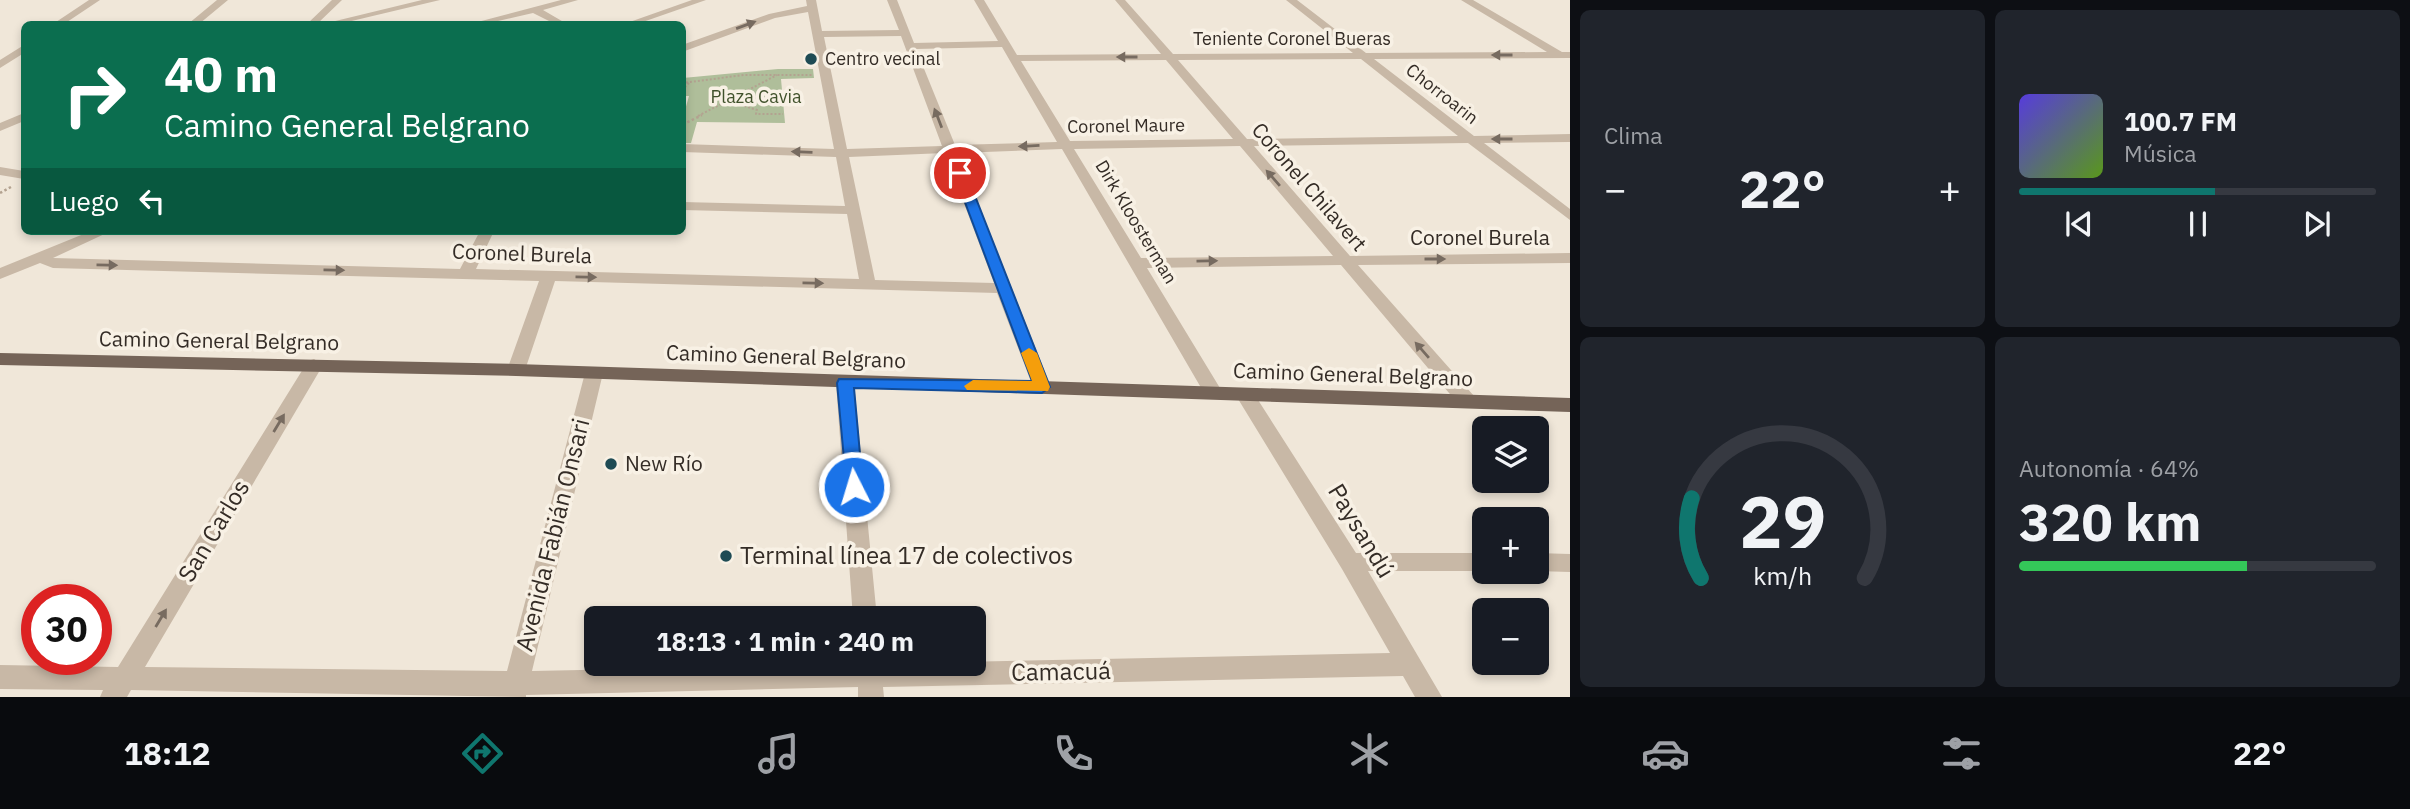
<!DOCTYPE html>
<html lang="es">
<meta charset="utf-8">
<style>
:root{--surface:#171b24;--page:#20242c;--text:#f1f3f6;--muted:#9ea1a6;--line:#363941;--accent:#0f766e}
body{margin:0;font-family:"IBM Plex Sans",sans-serif;background:var(--page);color:var(--text);height:100vh;display:flex;flex-direction:column;font-size:26px;white-space:nowrap}
*{box-sizing:border-box;margin:0}
p{font-size:23px;color:var(--muted)}
.icon{flex:none;width:38px;height:38px;fill:none;stroke:currentColor;stroke-width:2;stroke-linecap:round;stroke-linejoin:round}
.map{position:relative;flex:1;overflow:hidden}
.side{display:flex;flex-direction:column;gap:10px;padding:10px;background:#0d0f14;width:840px}
.side>*{flex:none}
.banner{position:absolute;left:21px;top:21px;width:665px;height:214px;border-radius:10px;box-shadow:0 4px 10px #0003;background:#0b6e4f;color:#fff;overflow:hidden}
.controls{position:absolute;left:1472px;top:416px;display:grid;gap:14px}
.controls a{display:grid;place-items:center;width:77px;height:77px;border-radius:10px;background:var(--surface);box-shadow:0 4px 10px #0003;font-size:35px}
.speed{position:absolute;left:21px;top:584px;display:flex;gap:14px;font-size:35px;font-weight:700;text-align:center}
.speed>*{display:grid;place-content:center;width:91px;height:91px;border-radius:50%;background:var(--surface);box-shadow:0 4px 10px #0003;line-height:1}
.speed .limit{border:10px solid #d22;background:#fff;color:#111}
.pin{position:absolute;display:grid;place-items:center;width:60px;height:60px;color:#fff;margin:-30px;border:4px solid #fff;border-radius:50%;box-shadow:0 2px 7px #0007}
.me{position:absolute;width:77px;margin:-38px;rotate:355deg;stroke-linejoin:round;filter:drop-shadow(0 0 5px #0008)}
.turn{display:flex;align-items:center;gap:24px;height:147px;padding:0 28px;font-size:32px}
.turn .icon{width:91px;height:91px;stroke-width:2.5}
.turn b{display:block;font-size:49px;line-height:60px}
.then{display:flex;align-items:center;height:66px;padding:0 28px;background:#0003;gap:14px;font-size:26px}
.big{font-size:52px;font-weight:700;line-height:1.1}
.side .widget{flex:1;display:flex;flex-direction:column;justify-content:center;gap:10px;min-width:0;padding:0 24px;border-radius:10px;background:var(--page)}
.side .dial{align-items:center;gap:0}
.dial svg{height:182px;overflow:visible;fill:none;stroke:var(--line);stroke-width:7;stroke-linecap:round;text-anchor:middle}
.dial text{fill:var(--text);stroke:none}
.song{display:flex;align-items:center;gap:21px}
.cover{width:84px;height:84px;border-radius:10px;background:linear-gradient(135deg,hsl(250 70% 55%),hsl(90 70% 35%))}
.played{height:7px;border-radius:4px;background:linear-gradient(90deg,var(--accent) 55%,var(--line) 55%)}
.keys{display:flex;justify-content:space-around;direction:ltr}
.heat{display:flex;justify-content:space-between;align-items:center;font-size:38px;direction:ltr}
.charge{height:10px;border-radius:5px;background:linear-gradient(90deg,#34c759 64%,var(--line) 0)}
.side .tiles{flex:1;display:grid;gap:10px;grid-template-columns:repeat(2,1fr)}
.trip{position:absolute;left:584px;top:606px;width:402px;height:70px;border-radius:10px;background:var(--surface);box-shadow:0 4px 10px #0003;font-weight:700;line-height:70px;text-align:center}
.tab-bar{display:flex;height:112px;justify-content:space-around;align-items:center;background:#090b0e;color:var(--muted)}
.tab-bar .icon{width:49px;height:49px}
.tab-bar .active{color:var(--accent)}
.tab-bar b{font-size:32px;color:var(--text)}
main{display:flex;flex:1;min-height:0}
.map>svg:first-child{display:block}
.green{fill:#afbe9a}
.lines{fill:none;stroke-linecap:round;stroke-linejoin:round}
.path-far1{stroke:#b3a290;stroke-width:2;stroke-dasharray:2 2;stroke-linecap:butt}
.path{stroke:#b3a290;stroke-width:2.5;stroke-dasharray:2.5 2.5;stroke-linecap:butt}
.minor{fill:#c8b8a6;fill-rule:evenodd}
.major{fill:#756458;fill-rule:evenodd}
.oneway{fill:#776b60}
.route{fill:#1a73e8;stroke:#114b97;stroke-width:2}
.slow{fill:#f59e0b}
.poi-dot{fill:#1e4b54;stroke:#f8f1e5;stroke-width:2.5}
.labels{text-anchor:middle;stroke-width:7;stroke-linejoin:round;paint-order:stroke}
.far-street-label{font-size:18px;fill:#342c26;stroke:#f8f1e5}
.far-poi-label{font-size:18px;fill:#342c26;stroke:#f8f1e5;text-anchor:start}
.far-park-label{font-size:18px;fill:#40512b;stroke:#f8f1e5}
.street-label{font-size:21px;fill:#342c26;stroke:#f8f1e5}
.poi-label{font-size:21px;fill:#342c26;stroke:#f8f1e5;text-anchor:start}
.near-street-label{font-size:24px;fill:#342c26;stroke:#f8f1e5}
.near-poi-label{font-size:24px;fill:#342c26;stroke:#f8f1e5;text-anchor:start}
</style>
<main>
<div class="map">
<svg width="1570" height="697" viewBox="0 0 1570 697">
<rect width="100%" height="100%" fill="#f0e7d9"/>
<path class="green" d="M 778,69 L 813,69 L 814,78 L 781,79 L 785,123 L 697,122 L 691,143 L 683,143 L 683,117 L 689,96 L 683,96 L 683,78 Z"/>
<g class="lines">
<path class="path-far1" d="M 682,83 L 744,75 L 812,75
M 682,90 L 690,82
M 729,101 L 757,110 L 756,114 L 783,114
M 698,116 L 777,75"/>
<path class="path" d="M 682,130 L 684,124 L 702,115
M 0,193 L 11,187"/>
<path class="minor" d="M 89,0 L 100,0 L 64,24 L 53,24 Z
M 217,0 L 228,0 L 199,24 L 188,24 Z
M 332,0 L 342,0 L 317,24 L 307,24 Z
M 422,0 L 440,0 L 339,24 L 323,24 Z
M 561,0 L 578,0 L 543,10 L 567,24 L 555,24 L 533,13 L 485,24 L 470,24 Z
M 692,0 L 706,0 L 637,24 L 624,24 Z
M 806,0 L 816,0 L 822,31 L 899,30 L 887,0 L 897,0 L 914,43 L 998,41 L 974,0 L 984,0 L 1017,55 L 1161,54 L 1115,0 L 1125,0 L 1173,54 L 1353,53 L 1286,0 L 1297,0 L 1366,53 L 1547,52 L 1461,0 L 1473,0 L 1562,52 L 1570,52 L 1570,58 L 1374,59 L 1474,136 L 1570,134 L 1570,142 L 1484,143 L 1570,209 L 1570,220 L 1468,143 L 1254,146 L 1350,256 L 1570,253 L 1570,263 L 1358,265 L 1474,396 L 1476,401 L 1474,406 L 1460,406 L 1341,265 L 1147,268 L 1223,393 L 1221,398 L 1207,398 L 1062,149 L 958,153 L 1051,387 L 1042,393 L 1033,387 L 997,293 L 555,281 L 525,370 L 516,376 L 507,370 L 539,281 L 53,268 L 40,263 L 0,279 L 0,268 L 91,231 L 111,231 L 53,258 L 460,269 L 480,231 L 494,231 L 476,269 L 859,279 L 847,214 L 682,210 L 682,202 L 845,206 L 836,157 L 682,152 L 682,144 L 834,149 L 808,12 L 775,18 L 682,52 L 682,45 L 769,14 L 807,6 ZM 901,36 L 942,146 L 847,149 L 824,37 ZM 1002,47 L 1057,142 L 955,145 L 916,49 ZM 1361,59 L 1458,136 L 1247,139 L 1178,60 ZM 1166,60 L 1233,139 L 1070,141 L 1021,61 ZM 1240,146 L 1333,256 L 1141,258 L 1074,149 ZM 945,153 L 994,283 L 875,280 L 849,157 Z
M 24,45 L 24,53 L 0,68 L 0,60 Z
M 24,113 L 24,121 L 0,131 L 0,123 Z
M 0,167 L 24,171 L 24,179 L 0,175 Z
M 314,359 L 323,365 L 145,667 L 507,671 L 585,373 L 594,367 L 603,373 L 532,671 L 1390,653 L 1342,569 L 1235,394 L 1237,389 L 1251,389 L 1356,553 L 1484,553 L 1484,571 L 1368,571 L 1442,697 L 1415,697 L 1403,676 L 883,687 L 884,697 L 858,697 L 858,687 L 526,695 L 526,697 L 131,690 L 127,697 L 100,697 L 103,690 L 0,689 L 0,665 L 118,667 L 308,361 Z
M 845,377 L 854,383 L 877,618 L 853,618 L 836,383 Z
M 1536,553 L 1570,554 L 1570,572 L 1536,571 Z"/>
<path class="major" d="M 0,353 L 516,364 L 1570,398 L 1570,412 L 516,376 L 0,365 Z"/>
</g>
<defs><path id="oneway-solid" d="M-6-.8H1V-3.2L6.5 0L1 3.2V.8H-6Z" transform="scale(1.75)"/></defs>
<g class="oneway">
<use href="#oneway-solid" transform="translate(746 25) rotate(-20)"/>
<use href="#oneway-solid" transform="translate(1502 55) rotate(180)"/>
<use href="#oneway-solid" transform="translate(1127 57) rotate(180)"/>
<use href="#oneway-solid" transform="translate(938 118) rotate(-111)"/>
<use href="#oneway-solid" transform="translate(1502 139) rotate(180)"/>
<use href="#oneway-solid" transform="translate(1029 146) rotate(177)"/>
<use href="#oneway-solid" transform="translate(802 152) rotate(-178)"/>
<use href="#oneway-solid" transform="translate(1273 178) rotate(-131)"/>
<use href="#oneway-solid" transform="translate(1435 259)"/>
<use href="#oneway-solid" transform="translate(1207 261) rotate(-1)"/>
<use href="#oneway-solid" transform="translate(107 265) rotate(1)"/>
<use href="#oneway-solid" transform="translate(334 270) rotate(1)"/>
<use href="#oneway-solid" transform="translate(586 277) rotate(1)"/>
<use href="#oneway-solid" transform="translate(813 283) rotate(1)"/>
<use href="#oneway-solid" transform="translate(1422 350) rotate(-131)"/>
<use href="#oneway-solid" transform="translate(279 423) rotate(-59)"/>
<use href="#oneway-solid" transform="translate(161 618) rotate(-59)"/>
</g>
<path class="route" d="M 955,170 L 966,173 L 1050,387 L 1042,393 L 854,388 L 863,487 L 854,494 L 847,492 L 837,383 L 839,379 L 1032,381 L 954,173 Z"/>
<path class="slow" d="M 1029,348 L 1037,353 L 1050,387 L 1048,391 L 967,390 L 964,386 L 973,380 L 1032,381 L 1021,353 Z"/>
<g class="poi-dot">
<circle cx="811" cy="59" r="7"/>
<circle cx="611" cy="464" r="7"/>
<circle cx="726" cy="556" r="7"/>
</g>
<g class="labels">
<g class="far-street-label">
<text x="1292" y="45">Teniente Coronel Bueras</text>
<text transform="translate(1442 94) rotate(38)" y="6">Chorroarin</text>
<text transform="translate(1126 126) rotate(-1)" y="6">Coronel Maure</text>
<text transform="translate(1136 222) rotate(59)" y="6">Dirk Kloosterman</text>
</g>
<g class="far-poi-label">
<text x="825" y="65">Centro vecinal</text>
</g>
<g class="far-park-label">
<text x="756" y="103">Plaza Cavia</text>
</g>
<g class="street-label">
<text transform="translate(1309 187) rotate(49)" y="7">Coronel Chilavert</text>
<text x="1480" y="245">Coronel Burela</text>
<text transform="translate(522 254) rotate(2)" y="7">Coronel Burela</text>
<text transform="translate(219 341) rotate(1)" y="7">Camino General Belgrano</text>
<text transform="translate(786 357) rotate(2)" y="7">Camino General Belgrano</text>
<text transform="translate(1353 375) rotate(2)" y="7">Camino General Belgrano</text>
</g>
<g class="poi-label">
<text x="625" y="471">New Río</text>
</g>
<g class="near-street-label">
<text transform="translate(214 531) rotate(-59)" y="8">San Carlos</text>
<text transform="translate(1361 531) rotate(59)" y="8">Paysandú</text>
<text transform="translate(553 535) rotate(-76)" y="8">Avenida Fabián Onsari</text>
<text transform="translate(1061 672) rotate(-1)" y="8">Camacuá</text>
</g>
<g class="near-poi-label">
<text x="740" y="564">Terminal línea 17 de colectivos</text>
</g>
</g>
</svg>
<div class="controls">
<a><svg class="icon" aria-label="layers" viewBox="0 0 24 24"><path d="M12 4l9 5-9 5-9-5zM3 14l9 5 9-5"/></svg></a>
<a>+</a>
<a>−</a>
</div>
<div class="speed"><div class="limit">30</div></div>
<div class="pin" style="left:960px;top:173px;background:#d93025"><svg class="icon" aria-label="arrive" viewBox="0 0 24 24"><path d="M6 21V4h12l-3 4 3 4H6"/></svg></div>
<svg class="me" style="left:854px;top:487px" viewBox="-20 -20 40 40"><circle r="17" fill="#1a73e8" stroke="#fff" stroke-width="3"/><path d="M0-11L8 9 0 5-8 9z" fill="#fff"/></svg>
<div class="trip">18:13 · 1 min · 240 m</div>
<div class="banner">
<div class="turn"><svg class="icon" aria-label="right" viewBox="0 0 24 24"><path d="M7 20v-9h11M14 6l5 5-5 5"/></svg><div><b>40 m</b>Camino General Belgrano</div></div>
<div class="then">Luego<svg class="icon" aria-label="left" viewBox="0 0 24 24"><path d="M17 20v-9H6M10 6l-5 5 5 5"/></svg></div>
</div>
</div>
<section class="side">
<div class="tiles">
<div class="widget"><p>Clima</p>
<div class="heat"><a>−</a><b class="big">22°</b><a>+</a></div>
</div>
<div class="widget">
<div class="song"><i class="cover"></i><div><b>100.7 FM</b><p>Música</p></div></div>
<div class="played"></div>
<div class="keys"><svg class="icon" aria-label="previous" viewBox="0 0 24 24"><path d="M18 5L8 12l10 7zM5 5v14"/></svg><svg class="icon" aria-label="pause" viewBox="0 0 24 24"><path d="M8 5v14M16 5v14"/></svg><svg class="icon" aria-label="next" viewBox="0 0 24 24"><path d="M6 5l10 7-10 7zM19 5v14"/></svg></div>
</div>
<div class="widget dial"><svg viewBox="0 0 100 80">
<path d="M14 69A42 42 0 1 1 86 69"/>
<path d="M14 69A42 42 0 0 1 10 34" stroke="#0f766e"/>
<text x="50" y="56" font-size="32" font-weight="700">29</text>
<text x="50" y="72" font-size="11">km/h</text>
</svg></div>
<div class="widget"><p>Autonomía · 64%</p><b class="big">320 km</b><div class="charge"></div></div>
</div>
</section>
</main>
<nav class="tab-bar">
<b>18:12</b>
<svg class="icon active" aria-label="directions" viewBox="0 0 24 24"><path d="M12 3l9 9-9 9-9-9zM9 14v-3h6M13 9l2 2-2 2"/></svg>
<svg class="icon" aria-label="music" viewBox="0 0 24 24"><path d="M9 18V5l10-2v13"/><circle cx="6" cy="18" r="3"/><circle cx="16" cy="16" r="3"/></svg>
<svg class="icon" aria-label="phone" viewBox="0 0 24 24"><path d="M5 4h4l2 5-3 2q2 4 5 5l2-3 5 2v4C11 20 4 13 5 4z"/></svg>
<svg class="icon" aria-label="climate" viewBox="0 0 24 24"><path d="M12 3v18M4 7l16 10M4 17L20 7"/></svg>
<svg class="icon" aria-label="car" viewBox="0 0 24 24"><path d="M5 17H2v-5l4-1 3-4h7l3 4 3 1v5h-3M9 17h6M6 11h13"/><circle cx="7" cy="17" r="2"/><circle cx="17" cy="17" r="2"/></svg>
<svg class="icon" aria-label="filters" viewBox="0 0 24 24"><path d="M4 7h16M4 17h16"/><circle cx="9" cy="7" r="2"/><circle cx="15" cy="17" r="2"/></svg>
<b>22°</b>
</nav>
